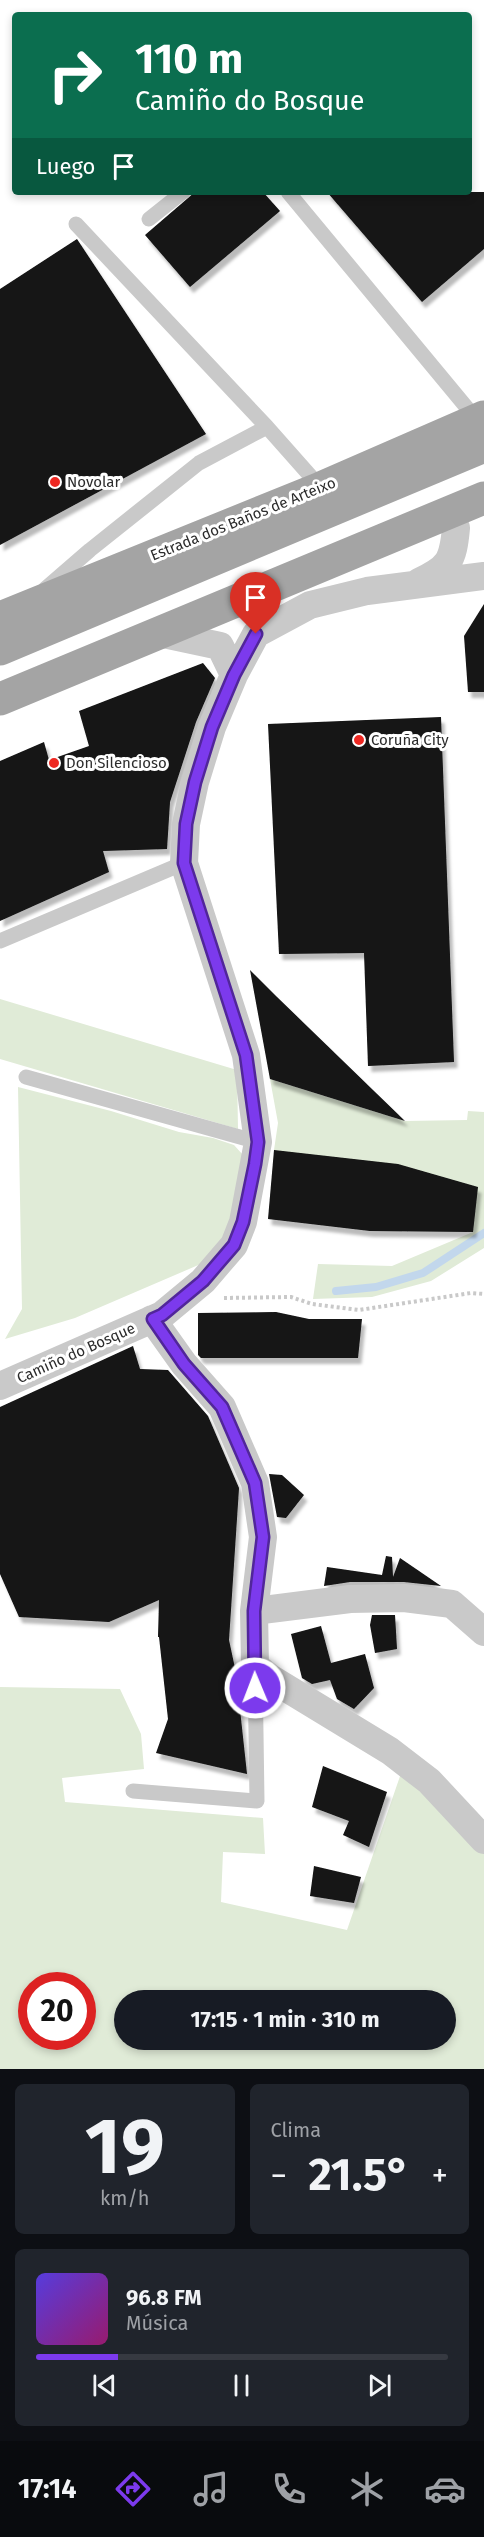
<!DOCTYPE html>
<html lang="es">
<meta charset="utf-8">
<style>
:root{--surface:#171b24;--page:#20242c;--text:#f1f3f6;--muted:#9ea1a6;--line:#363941;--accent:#7c3aed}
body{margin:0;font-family:"Fira Sans",sans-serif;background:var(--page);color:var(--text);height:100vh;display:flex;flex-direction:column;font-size:22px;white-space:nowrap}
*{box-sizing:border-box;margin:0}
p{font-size:20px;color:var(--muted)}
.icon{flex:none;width:33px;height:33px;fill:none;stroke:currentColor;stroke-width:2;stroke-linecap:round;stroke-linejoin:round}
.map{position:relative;height:2069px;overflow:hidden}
.side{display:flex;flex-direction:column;gap:15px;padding:15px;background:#0d0f14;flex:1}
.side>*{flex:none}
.top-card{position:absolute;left:12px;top:12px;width:460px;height:183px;border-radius:6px;box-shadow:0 3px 9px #0003;background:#0b6e4f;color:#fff;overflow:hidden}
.speed{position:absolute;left:18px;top:1972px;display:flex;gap:12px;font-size:30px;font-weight:700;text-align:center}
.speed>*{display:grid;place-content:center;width:78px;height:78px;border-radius:50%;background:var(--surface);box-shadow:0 3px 9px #0003;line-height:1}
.speed .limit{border:9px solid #d22;background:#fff;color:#111}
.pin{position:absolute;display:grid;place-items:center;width:51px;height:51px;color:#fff;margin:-62px -26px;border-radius:50% 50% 50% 0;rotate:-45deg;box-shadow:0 0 6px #0007}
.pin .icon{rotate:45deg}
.me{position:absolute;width:66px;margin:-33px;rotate:359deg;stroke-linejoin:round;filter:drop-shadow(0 0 4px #0008)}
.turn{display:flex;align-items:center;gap:21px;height:126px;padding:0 24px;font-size:27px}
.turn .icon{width:78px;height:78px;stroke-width:2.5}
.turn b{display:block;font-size:42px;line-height:51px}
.then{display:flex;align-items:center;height:57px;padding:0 24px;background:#0003;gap:12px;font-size:22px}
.big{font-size:45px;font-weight:700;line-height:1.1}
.side .widget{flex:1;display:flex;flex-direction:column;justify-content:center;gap:9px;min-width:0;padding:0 21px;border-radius:9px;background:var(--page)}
.side .dial{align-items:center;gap:0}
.dial b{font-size:78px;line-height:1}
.song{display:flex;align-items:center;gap:18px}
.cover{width:72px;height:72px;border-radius:9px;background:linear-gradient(135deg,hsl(250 70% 55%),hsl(320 70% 35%))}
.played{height:6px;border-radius:3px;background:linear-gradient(90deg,var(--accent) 20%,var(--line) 20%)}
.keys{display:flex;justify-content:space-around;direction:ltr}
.heat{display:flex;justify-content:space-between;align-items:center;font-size:33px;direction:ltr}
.side .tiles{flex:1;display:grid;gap:15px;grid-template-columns:1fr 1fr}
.widget:last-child{grid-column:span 2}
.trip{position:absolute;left:114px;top:1990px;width:342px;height:60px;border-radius:30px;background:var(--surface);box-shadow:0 3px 9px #0003;font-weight:700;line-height:60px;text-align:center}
.menu{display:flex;height:96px;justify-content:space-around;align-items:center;background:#090b0e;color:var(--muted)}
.menu .icon{width:42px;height:42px}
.menu .selected{color:var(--accent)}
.menu b{font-size:27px;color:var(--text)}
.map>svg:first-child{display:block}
.green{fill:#e0ebd7;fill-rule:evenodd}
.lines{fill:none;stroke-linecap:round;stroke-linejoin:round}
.stream{stroke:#c2d7ec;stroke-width:8}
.building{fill:#131313;filter:url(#shadow)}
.path{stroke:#c9c9c9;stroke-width:4;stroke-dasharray:3 3;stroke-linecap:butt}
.lane{stroke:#c9c9c9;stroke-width:15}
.street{stroke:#c9c9c9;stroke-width:28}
.primary{stroke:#a4a4a4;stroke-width:33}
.route-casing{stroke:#51269a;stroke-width:15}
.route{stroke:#7c3aed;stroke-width:10}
.poi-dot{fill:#ee2822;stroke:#fff;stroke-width:2}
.labels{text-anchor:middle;stroke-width:6;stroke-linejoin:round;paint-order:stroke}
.poi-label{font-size:15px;fill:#2c2c2c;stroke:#fff;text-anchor:start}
.street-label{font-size:15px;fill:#2c2c2c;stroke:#fff}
</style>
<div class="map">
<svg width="484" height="2069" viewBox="0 0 484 2069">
<defs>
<filter id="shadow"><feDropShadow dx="3.5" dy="6" stdDeviation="1.5" flood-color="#0004"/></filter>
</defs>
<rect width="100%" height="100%" fill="#fff"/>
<path class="green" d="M 0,999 L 237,1070 L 238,1129 L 0,1059 Z
M 270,1079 L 405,1121 L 467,1120 L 468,1111 L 484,1112 L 484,1248 L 431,1281 L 372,1297 L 313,1299 L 318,1264 L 392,1266 L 473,1232 L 274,1150 L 278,1123 Z
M 18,1087 L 111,1111 L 179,1132 L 213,1138 L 234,1145 L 243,1155 L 236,1214 L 210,1260 L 75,1318 L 5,1339 L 22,1309 Z
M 0,1687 L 120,1689 L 141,1734 L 144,1769 L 62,1778 L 65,1802 L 263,1818 L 265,1854 L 223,1852 L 221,1902 L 347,1930 L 408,1753 L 484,1822 L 484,2069 L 0,2069 ZM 32,1986 L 82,1986 L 82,2037 L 32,2037 ZM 124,2001 L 446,2001 L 446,2040 L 124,2040 Z"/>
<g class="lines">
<path class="stream" d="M 336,1291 L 376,1287 L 423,1273 L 484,1233"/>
</g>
<path class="building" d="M 195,192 L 263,192 L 280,211 L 190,287 L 145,235 Z
M 327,192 L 484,192 L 484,249 L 422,302 Z
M 77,239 L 206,434 L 0,545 L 0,289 Z
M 484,604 L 484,692 L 468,692 L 464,636 Z
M 203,663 L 215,678 L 196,722 L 170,802 L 167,849 L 103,851 L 109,872 L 0,921 L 0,761 L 44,742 L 49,760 L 89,746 L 79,711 Z
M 441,717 L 454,1062 L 368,1066 L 364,953 L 279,954 L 268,724 Z
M 250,970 L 276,996 L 405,1121 L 270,1079 Z
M 274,1150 L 398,1164 L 478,1187 L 473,1232 L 370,1231 L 268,1219 Z
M 276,1312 L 309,1319 L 362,1319 L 358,1358 L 201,1358 L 198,1355 L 198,1313 Z
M 133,1346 L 140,1369 L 168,1370 L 208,1416 L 239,1488 L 229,1640 L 236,1673 L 247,1774 L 156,1753 L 168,1719 L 159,1637 L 158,1637 L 159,1600 L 109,1622 L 19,1617 L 0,1574 L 0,1407 Z
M 269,1474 L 282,1475 L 304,1495 L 286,1518 L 277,1517 Z
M 386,1556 L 392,1557 L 393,1577 L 400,1558 L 441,1586 L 404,1582 L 350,1582 L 324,1586 L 327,1567 L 382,1575 Z
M 372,1615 L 395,1615 L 397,1649 L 375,1653 L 370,1625 Z
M 321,1626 L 331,1663 L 365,1654 L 374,1688 L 354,1709 L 337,1699 L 330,1680 L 312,1684 L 302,1678 L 291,1634 Z
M 323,1766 L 387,1792 L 369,1847 L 343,1835 L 349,1821 L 312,1807 Z
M 314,1866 L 361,1877 L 354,1903 L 310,1896 Z"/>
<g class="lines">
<path class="path" d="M 224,1298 L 291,1297 L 312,1304 L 359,1310 L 471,1293 L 484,1294"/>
<path class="lane" d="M 288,192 L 477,420
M 149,219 L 183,192
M 76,224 L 267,427 L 321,488
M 45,589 L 90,550 L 199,463 L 267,427
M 0,941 L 184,863
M 26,1077 L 258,1142
M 133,1791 L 257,1801 L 255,1666"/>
<path class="street" d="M 419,582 C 449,568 453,561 456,528
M 159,633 L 220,646 L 234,675
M 152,1319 L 184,1364 L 222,1407 L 255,1483 L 263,1537 L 254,1611 L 255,1666 L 270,1678 L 390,1751 L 429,1781 L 484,1840
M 0,1386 L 162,1315 L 203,1281 L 234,1245 L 243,1222 L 258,1142 L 246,1055 L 184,863 L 186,824 L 195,782 L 212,727 L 234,675 L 256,634 L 310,605 L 367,591 L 484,576
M 254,1611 L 350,1599 L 404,1598 L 452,1604 L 484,1632"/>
<path class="primary" d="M 0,618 L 321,488 L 484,417
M 0,649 L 484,446
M 0,699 L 484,498"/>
</g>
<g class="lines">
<defs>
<path id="route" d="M 255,1688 L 254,1611 L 263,1537 L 255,1483 L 222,1407 L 184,1364 L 153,1319 L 162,1315 L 203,1281 L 234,1245 L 243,1222 L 255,1164 L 258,1142 L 246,1055 L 184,863 L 186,824 L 195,782 L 212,727 L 234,675 L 256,634"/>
</defs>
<use href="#route" class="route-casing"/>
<use href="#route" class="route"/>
</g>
<g class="poi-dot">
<circle cx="55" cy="482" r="6"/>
<circle cx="359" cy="740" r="6"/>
<circle cx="54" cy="763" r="6"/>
</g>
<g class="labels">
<g class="poi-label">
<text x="67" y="487">Novolar</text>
<text x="371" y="745">Coruña City</text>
<text x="66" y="768">Don Silencioso</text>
</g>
<g class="street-label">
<text transform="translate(243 519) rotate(-22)" y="5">Estrada dos Baños de Arteixo</text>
<text transform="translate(76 1353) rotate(-24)" y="5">Camiño do Bosque</text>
</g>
</g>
</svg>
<div class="speed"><div class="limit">20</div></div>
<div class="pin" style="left:256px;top:634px;background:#d93025"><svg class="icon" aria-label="arrive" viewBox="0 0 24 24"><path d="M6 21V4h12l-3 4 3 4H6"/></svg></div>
<svg class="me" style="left:255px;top:1688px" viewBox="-20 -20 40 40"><circle r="17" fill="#7c3aed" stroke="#fff" stroke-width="3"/><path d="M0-11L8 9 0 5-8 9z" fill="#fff"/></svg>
<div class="trip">17:15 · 1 min · 310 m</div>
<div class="top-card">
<div class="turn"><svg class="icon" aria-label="right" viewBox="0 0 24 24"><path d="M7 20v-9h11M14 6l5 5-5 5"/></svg><div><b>110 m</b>Camiño do Bosque</div></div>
<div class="then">Luego<svg class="icon" aria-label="arrive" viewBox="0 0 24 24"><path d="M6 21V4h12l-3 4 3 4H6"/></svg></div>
</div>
</div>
<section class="side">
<div class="tiles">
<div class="widget dial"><b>19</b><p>km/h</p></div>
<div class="widget"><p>Clima</p>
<div class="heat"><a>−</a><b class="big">21.5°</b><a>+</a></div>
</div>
<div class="widget">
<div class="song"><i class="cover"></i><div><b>96.8 FM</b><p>Música</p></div></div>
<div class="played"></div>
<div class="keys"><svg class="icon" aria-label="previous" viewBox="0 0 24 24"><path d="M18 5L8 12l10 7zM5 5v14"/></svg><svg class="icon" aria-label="pause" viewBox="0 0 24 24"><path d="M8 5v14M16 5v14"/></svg><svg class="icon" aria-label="next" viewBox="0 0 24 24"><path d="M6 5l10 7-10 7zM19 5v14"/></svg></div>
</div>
</div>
</section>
<nav class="menu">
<b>17:14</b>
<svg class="icon selected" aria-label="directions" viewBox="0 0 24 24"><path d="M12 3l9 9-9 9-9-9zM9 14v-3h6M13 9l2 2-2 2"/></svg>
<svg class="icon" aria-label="music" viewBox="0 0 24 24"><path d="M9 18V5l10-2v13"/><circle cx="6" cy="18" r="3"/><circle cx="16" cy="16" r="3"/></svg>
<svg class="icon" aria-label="phone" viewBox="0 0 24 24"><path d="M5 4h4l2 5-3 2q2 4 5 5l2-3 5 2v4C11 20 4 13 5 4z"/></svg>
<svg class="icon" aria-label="climate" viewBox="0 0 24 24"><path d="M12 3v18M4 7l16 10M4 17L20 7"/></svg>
<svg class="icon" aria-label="car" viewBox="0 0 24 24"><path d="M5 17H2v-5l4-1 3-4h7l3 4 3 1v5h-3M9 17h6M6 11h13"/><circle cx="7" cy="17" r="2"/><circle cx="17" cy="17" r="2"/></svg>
</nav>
